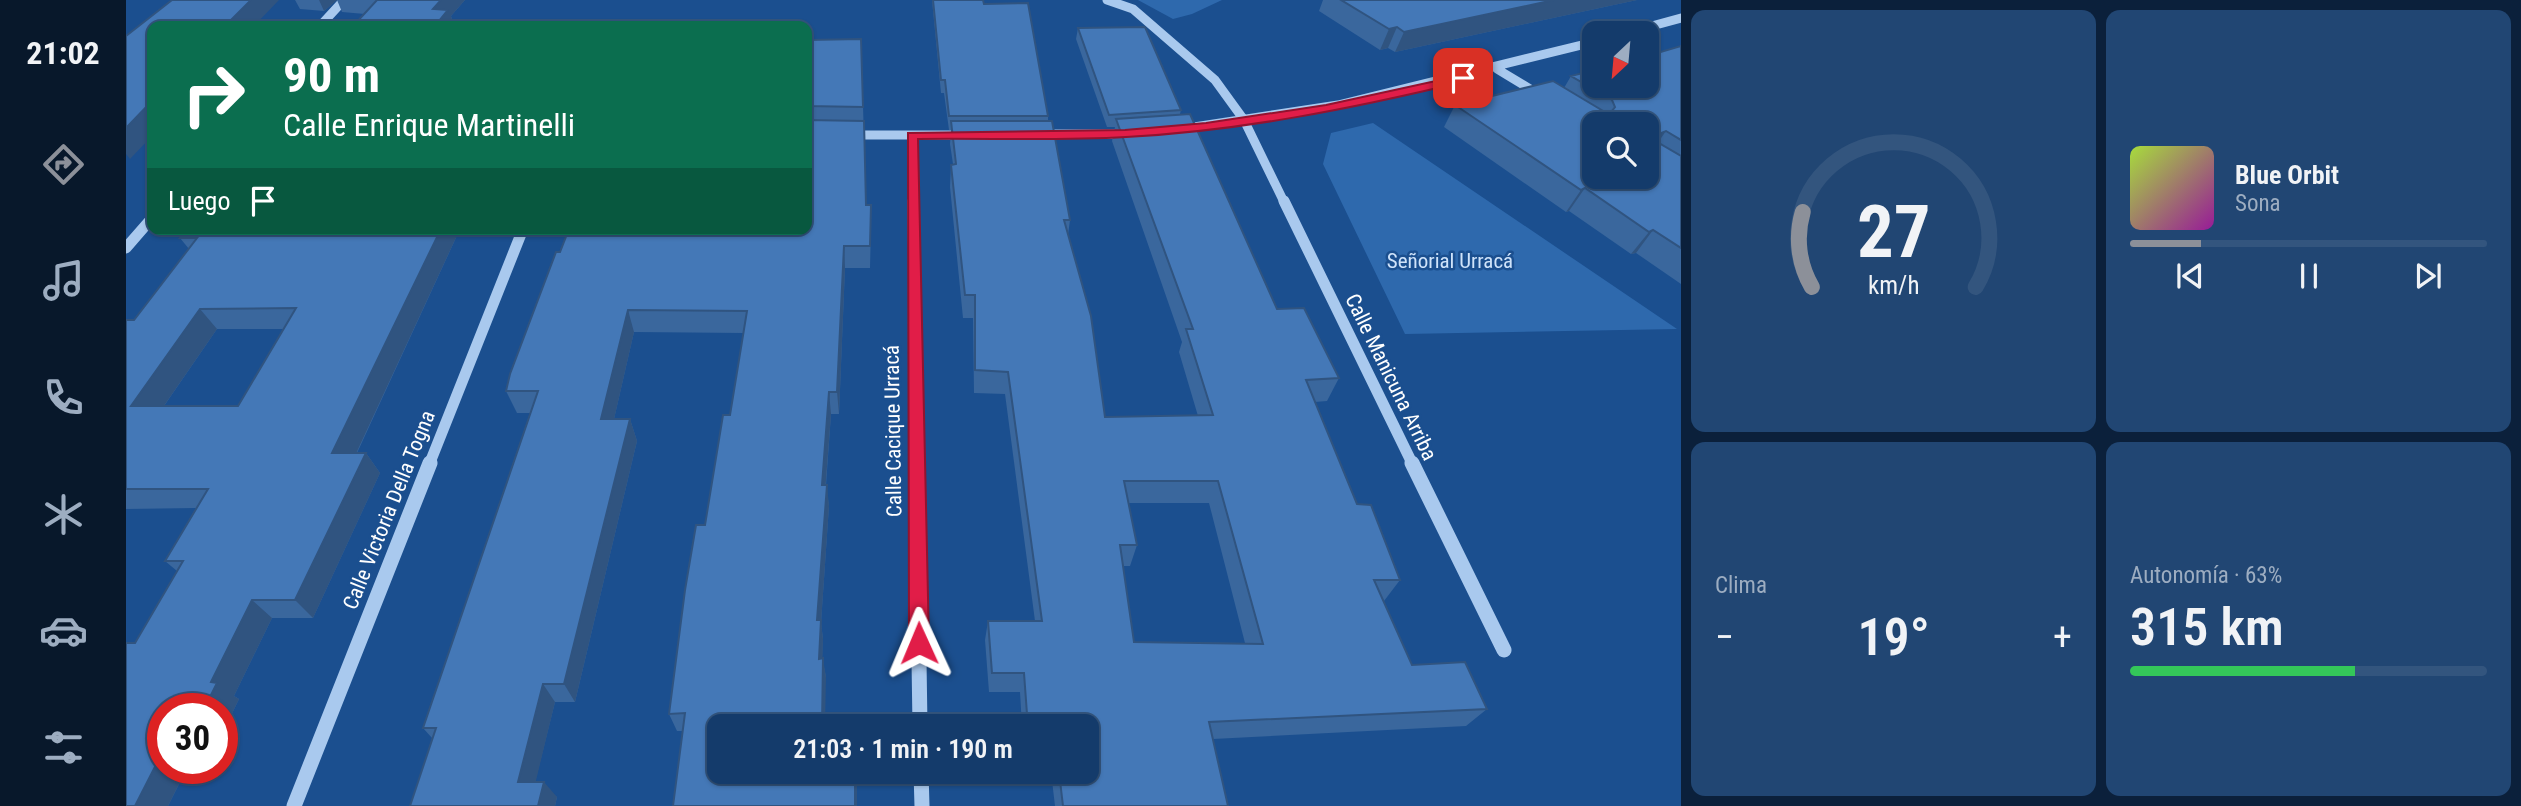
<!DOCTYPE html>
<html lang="es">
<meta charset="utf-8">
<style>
:root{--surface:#143b6b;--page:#214673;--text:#f1f3f6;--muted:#9dadc1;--line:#33557e;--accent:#8c9099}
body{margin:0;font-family:"Roboto Condensed",sans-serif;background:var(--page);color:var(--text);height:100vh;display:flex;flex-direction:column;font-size:26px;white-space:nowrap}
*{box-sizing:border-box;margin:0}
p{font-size:23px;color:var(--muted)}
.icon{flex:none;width:38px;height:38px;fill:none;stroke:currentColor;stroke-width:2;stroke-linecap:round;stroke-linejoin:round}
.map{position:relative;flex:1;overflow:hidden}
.sheet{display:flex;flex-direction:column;gap:10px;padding:10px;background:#0b203b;width:840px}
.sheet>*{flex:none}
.hud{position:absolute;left:21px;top:21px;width:665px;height:214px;border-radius:14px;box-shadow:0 2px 5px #0004,0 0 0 2px var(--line);background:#0b6e4f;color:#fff;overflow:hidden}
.needle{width:46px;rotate:206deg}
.tools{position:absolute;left:1456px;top:21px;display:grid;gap:14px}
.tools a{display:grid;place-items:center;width:77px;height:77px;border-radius:14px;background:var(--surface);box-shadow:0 2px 5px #0004,0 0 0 2px var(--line);font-size:35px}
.speed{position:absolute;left:21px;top:693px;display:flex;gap:14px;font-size:35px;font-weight:700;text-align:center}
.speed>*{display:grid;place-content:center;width:91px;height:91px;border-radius:50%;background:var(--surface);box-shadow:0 2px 5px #0004,0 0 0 2px var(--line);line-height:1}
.speed .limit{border:10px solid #d22;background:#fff;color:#111}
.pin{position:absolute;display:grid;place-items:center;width:60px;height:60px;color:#fff;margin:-30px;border-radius:14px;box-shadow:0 4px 10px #0006}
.me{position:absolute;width:77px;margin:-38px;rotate:359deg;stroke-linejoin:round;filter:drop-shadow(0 0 5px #0008)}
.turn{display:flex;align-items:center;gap:24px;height:147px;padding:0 21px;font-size:32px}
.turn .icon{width:91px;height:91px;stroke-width:2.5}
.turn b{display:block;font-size:49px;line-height:60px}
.then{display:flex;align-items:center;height:66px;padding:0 21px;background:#0003;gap:14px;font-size:26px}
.big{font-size:52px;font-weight:600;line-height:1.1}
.sheet .tile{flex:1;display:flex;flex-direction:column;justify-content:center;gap:10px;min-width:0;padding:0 24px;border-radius:14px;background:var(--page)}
.sheet .dial{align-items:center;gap:0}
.dial svg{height:182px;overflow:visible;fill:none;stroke:var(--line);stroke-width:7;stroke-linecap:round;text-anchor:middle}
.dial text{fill:var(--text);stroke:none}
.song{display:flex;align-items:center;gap:21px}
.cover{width:84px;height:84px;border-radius:10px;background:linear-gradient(135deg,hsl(80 70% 55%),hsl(300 70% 35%))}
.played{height:7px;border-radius:4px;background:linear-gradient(90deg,var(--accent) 20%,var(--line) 20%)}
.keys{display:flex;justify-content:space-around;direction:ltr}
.heat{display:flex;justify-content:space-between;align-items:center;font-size:38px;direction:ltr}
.charge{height:10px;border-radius:5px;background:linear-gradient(90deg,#34c759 63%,var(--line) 0)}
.sheet .tiles{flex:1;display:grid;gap:10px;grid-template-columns:repeat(2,1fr)}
.trip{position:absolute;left:581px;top:714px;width:392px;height:70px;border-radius:14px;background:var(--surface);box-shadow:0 2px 5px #0004,0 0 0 2px var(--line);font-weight:600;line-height:70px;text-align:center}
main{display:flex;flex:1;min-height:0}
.dock{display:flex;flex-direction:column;width:126px;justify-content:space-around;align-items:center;background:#08182b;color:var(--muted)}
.dock .icon{width:49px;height:49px}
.dock .active{color:var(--accent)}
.dock b{font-size:32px;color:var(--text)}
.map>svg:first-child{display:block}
.green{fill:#2e69ad}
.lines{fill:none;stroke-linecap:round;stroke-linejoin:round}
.minor-far2{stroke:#a9c9ee;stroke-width:9}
.minor-far1{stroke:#a9c9ee;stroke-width:11}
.minor{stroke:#a9c9ee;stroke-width:15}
.wall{fill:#3a679d;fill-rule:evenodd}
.shaded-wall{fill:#305480}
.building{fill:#4478b7;stroke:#305480;stroke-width:2;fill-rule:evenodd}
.route{fill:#e11d48;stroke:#92132f;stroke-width:2}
.labels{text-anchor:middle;stroke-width:5;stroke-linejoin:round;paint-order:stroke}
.park-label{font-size:21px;fill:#cfe3fa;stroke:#1b4f8f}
.street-label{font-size:21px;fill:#fff;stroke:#1b4f8f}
</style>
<main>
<nav class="dock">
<b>21:02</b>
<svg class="icon active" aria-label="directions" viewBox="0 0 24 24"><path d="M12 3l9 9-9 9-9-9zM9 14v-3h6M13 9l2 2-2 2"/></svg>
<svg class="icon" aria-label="music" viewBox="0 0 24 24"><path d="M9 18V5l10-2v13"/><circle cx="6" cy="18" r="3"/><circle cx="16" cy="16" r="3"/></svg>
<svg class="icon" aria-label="phone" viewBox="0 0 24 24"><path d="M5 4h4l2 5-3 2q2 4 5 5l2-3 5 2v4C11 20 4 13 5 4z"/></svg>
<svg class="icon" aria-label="climate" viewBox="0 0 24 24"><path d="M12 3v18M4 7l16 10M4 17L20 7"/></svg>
<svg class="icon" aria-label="car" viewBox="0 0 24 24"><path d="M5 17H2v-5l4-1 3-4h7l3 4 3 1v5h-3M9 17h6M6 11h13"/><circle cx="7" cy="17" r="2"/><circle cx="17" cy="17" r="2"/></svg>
<svg class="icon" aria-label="filters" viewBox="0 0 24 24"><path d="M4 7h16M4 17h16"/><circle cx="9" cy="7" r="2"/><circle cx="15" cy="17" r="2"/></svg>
</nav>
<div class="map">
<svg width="1555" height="806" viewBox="0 0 1555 806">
<rect width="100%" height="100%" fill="#1b4f8f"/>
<path class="green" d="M 1012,0 L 1096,0 L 1066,14 L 1047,19 Z
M 1247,123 L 1551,329 L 1279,334 L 1197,164 L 1205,133 Z"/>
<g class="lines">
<path class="minor-far2" d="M 981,0 L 1007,9 L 1089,80 L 1118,120 L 1158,202
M 194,26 L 218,0
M 1500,33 L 1555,18
M 1371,69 L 1414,95
M 1055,129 L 1212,105 L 1468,42
M 912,134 L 1002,134
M 723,135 L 841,135
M 786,135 L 787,202"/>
<path class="minor-far1" d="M 787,201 L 790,465
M 1158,201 L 1287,465
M 0,248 L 26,218
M 303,465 L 397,229"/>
<path class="minor" d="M 790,463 L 794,726
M 1286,463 L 1378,650
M 795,772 L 796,806
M 168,806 L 304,463"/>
</g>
<path class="wall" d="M 169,0 L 339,0 L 325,16 L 328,26 L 227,26 L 239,14 L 216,12 L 211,0 L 198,11 L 174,9 Z
M 806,0 L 857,0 L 858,4 L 922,116 L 922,121 L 944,220 L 942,235 L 979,417 L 1072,416 L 1053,352 L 1056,342 L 986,141 L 989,127 L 981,127 L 950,39 L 952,28 L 1055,110 L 1054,114 L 1151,309 L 1213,378 L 1201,401 L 1189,402 L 1231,504 L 1274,580 L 1258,601 L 1257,601 L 1286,665 L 1361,709 L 1340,726 L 1087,739 L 1102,806 L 929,806 L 925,772 L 961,772 L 961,726 L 896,726 L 894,692 L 863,692 L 859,640 L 862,621 L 909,621 L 879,394 L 848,393 L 847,318 L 837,318 L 824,187 L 825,165 L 827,164 L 824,144 L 825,130 L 823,130 L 818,93 L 815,93 ZM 1002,503 L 1083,503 L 1119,643 L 1008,642 L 997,566 L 1004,566 L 1011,545 Z
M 1197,0 L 1511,0 L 1269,52 L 1262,48 L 1254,50 L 1193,11 Z
M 735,39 L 740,205 L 745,227 L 744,268 L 719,268 L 713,414 L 705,414 L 700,485 L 703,506 L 695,623 L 697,639 L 696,658 L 700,677 L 593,726 L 731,772 L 731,806 L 547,806 L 557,731 L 551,731 L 543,714 L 579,525 L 604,415 L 618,333 L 508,332 L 488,419 L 504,419 L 511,441 L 449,702 L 429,702 L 409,782 L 431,797 L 429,806 L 284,806 L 306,738 L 297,728 L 404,413 L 391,413 L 380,391 L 434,252 L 681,229 L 681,40 Z
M 1555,46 L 1555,284 L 1510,253 L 1505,254 L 1443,211 L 1440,212 L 1318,127 L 1329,105 L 1438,88 L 1445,76 Z
M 61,229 L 334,229 L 231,453 L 240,453 L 254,473 L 187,618 L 146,618 L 108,696 L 113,699 L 96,734 L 96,709 L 37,709 L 37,768 L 61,768 L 42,806 L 9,643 L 51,571 L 39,561 L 70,508 L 0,509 L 0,320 L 8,320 L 63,249 L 54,238 ZM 91,329 L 157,329 L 112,406 L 38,406 Z"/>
<path class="shaded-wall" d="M 125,0 L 153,0 L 128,26 L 99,26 Z
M 193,0 L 211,0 L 198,11 Z
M 315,0 L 339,0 L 325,16 L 328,26 L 309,26 L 307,9 Z
M 1428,0 L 1511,0 L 1269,52 L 1278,32 Z
M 1271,27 L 1262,48 L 1254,50 L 1263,29 Z
M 26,101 L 26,136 L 4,159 L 0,154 L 0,128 Z
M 1540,131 L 1524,154 L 1530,135 Z
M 1459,188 L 1443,211 L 1440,212 L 1455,190 Z
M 315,229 L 334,229 L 221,473 L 206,453 Z
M 1527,230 L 1510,253 L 1505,254 L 1523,232 Z
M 718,246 L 719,268 L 713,414 L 711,392 Z
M 74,309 L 91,329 L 24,426 L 5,406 Z
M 502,310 L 508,332 L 483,441 L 475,419 Z
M 703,392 L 705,414 L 698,506 L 696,485 Z
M 504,419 L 511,441 L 449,702 L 438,684 Z
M 240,453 L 254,473 L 187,618 L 169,600 Z
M 701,485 L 703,506 L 695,623 L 697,639 L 696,677 L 693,659 L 691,620 Z
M 126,600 L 146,618 L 108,696 L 113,699 L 96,734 L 96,709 L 78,709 L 85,682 Z
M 697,658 L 700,677 L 699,726 L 696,726 Z
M 417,684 L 429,702 L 406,797 L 392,782 Z
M 37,751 L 37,768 L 61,768 L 42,806 L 9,806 Z
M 729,772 L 731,772 L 731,806 L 729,806 Z
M 418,782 L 431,797 L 429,806 L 412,806 Z"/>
<path class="building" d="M 46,0 L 125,0 L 99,26 L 26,26 L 26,101 L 0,128 L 0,36 Z
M 251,0 L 315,0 L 307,9 L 322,10 L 309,26 L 227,26 Z
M 807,0 L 857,0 L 858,4 L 902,3 L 922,116 L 823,116 L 819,80 L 815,80 Z
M 1215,0 L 1428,0 L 1278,32 L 1271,27 L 1263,29 Z
M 1019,27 L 1055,110 L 983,115 L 952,28 Z
M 735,39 L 737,107 L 681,106 L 681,40 Z
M 1555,46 L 1555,140 L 1540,131 L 1530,135 L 1533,143 L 1555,156 L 1555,248 L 1527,230 L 1523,232 L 1459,188 L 1455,190 L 1329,105 L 1427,81 L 1479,112 L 1485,112 L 1489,107 L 1486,100 L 1445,76 L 1468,70 L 1468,86 L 1521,86 L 1521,56 ZM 1468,124 L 1521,124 L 1521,177 L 1468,177 Z
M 1064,114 L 1151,309 L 1178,308 L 1213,378 L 1180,380 L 1231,504 L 1245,505 L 1274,580 L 1248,580 L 1286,665 L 1339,662 L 1361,709 L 1083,722 L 1102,806 L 937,806 L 933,772 L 961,772 L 961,726 L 928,726 L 926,714 L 901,714 L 898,673 L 866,673 L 862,621 L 916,621 L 882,372 L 849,370 L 849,295 L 839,295 L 825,165 L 830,164 L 825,121 L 926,121 L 944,220 L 938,220 L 965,316 L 979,417 L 1087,415 L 1060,329 L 1067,329 L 990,119 ZM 998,481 L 1092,481 L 1137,644 L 1008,642 L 994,545 L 1011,545 Z
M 681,120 L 738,121 L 740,205 L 745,205 L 744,246 L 718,246 L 711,392 L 703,392 L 696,485 L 701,485 L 691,620 L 695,620 L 693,659 L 697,658 L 696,726 L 593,726 L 593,772 L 729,772 L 729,806 L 547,806 L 559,713 L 543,714 L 559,590 L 570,525 L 579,525 L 597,415 L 604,415 L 621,311 L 502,310 L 475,419 L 504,419 L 438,684 L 417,684 L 392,782 L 418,782 L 412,806 L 284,806 L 310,728 L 297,728 L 412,391 L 380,391 L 384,374 L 430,252 L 434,252 L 443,229 L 681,229 Z
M 61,229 L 315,229 L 206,453 L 240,453 L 169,600 L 126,600 L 85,682 L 91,683 L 78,709 L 37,709 L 37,751 L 9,806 L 0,806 L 0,643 L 9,643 L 57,561 L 39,561 L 82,489 L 0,489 L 0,320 L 8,320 L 71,238 L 54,238 ZM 170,308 L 112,406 L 5,406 L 74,309 Z"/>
<path class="route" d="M 1337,75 L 1343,78 L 1341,81 C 1229,108 1115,131 1000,137 C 931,141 861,138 792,139 L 803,643 L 800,649 L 793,652 L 786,649 L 783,643 L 782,133 L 999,130 L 1080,123 L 1200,105 Z"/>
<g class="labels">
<g class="park-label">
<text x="1324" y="268">Señorial Urracá</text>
</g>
<g class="street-label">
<text transform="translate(1265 377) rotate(64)" y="7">Calle Manicuna Arriba</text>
<text transform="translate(767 431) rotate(-91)" y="7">Calle Cacique Urracá</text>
<text transform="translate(263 510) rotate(-68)" y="7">Calle Victoria Della Togna</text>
</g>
</g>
</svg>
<div class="tools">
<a><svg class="needle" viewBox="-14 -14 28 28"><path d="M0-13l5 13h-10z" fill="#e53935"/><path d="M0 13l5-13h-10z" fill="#9dadc1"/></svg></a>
<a><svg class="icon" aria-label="search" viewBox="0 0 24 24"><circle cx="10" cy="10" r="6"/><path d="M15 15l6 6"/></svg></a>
</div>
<div class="speed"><div class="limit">30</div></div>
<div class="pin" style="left:1337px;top:78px;background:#d93025"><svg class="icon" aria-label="arrive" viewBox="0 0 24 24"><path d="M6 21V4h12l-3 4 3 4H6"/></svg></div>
<svg class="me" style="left:793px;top:643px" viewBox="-20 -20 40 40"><path d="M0-17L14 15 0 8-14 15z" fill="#e11d48" stroke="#fff" stroke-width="4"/></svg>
<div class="trip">21:03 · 1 min · 190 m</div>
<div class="hud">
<div class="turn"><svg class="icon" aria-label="right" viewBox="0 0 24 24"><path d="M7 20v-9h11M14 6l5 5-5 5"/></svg><div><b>90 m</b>Calle Enrique Martinelli</div></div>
<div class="then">Luego<svg class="icon" aria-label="arrive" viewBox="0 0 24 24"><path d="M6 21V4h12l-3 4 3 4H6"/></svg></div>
</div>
</div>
<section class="sheet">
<div class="tiles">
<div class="tile dial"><svg viewBox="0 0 100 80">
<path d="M14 69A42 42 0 1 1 86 69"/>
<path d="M14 69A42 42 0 0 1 10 36" stroke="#8c9099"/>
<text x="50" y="56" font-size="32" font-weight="700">27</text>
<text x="50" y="72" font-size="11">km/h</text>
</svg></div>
<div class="tile">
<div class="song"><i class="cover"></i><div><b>Blue Orbit</b><p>Sona</p></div></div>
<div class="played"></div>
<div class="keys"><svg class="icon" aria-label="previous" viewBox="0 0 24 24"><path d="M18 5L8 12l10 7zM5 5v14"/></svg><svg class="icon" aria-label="pause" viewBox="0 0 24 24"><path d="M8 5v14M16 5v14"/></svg><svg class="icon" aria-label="next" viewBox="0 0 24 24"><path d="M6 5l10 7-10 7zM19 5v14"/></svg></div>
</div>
<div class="tile"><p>Clima</p>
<div class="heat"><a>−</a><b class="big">19°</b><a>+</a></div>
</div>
<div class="tile"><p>Autonomía · 63%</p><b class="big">315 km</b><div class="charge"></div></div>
</div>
</section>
</main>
